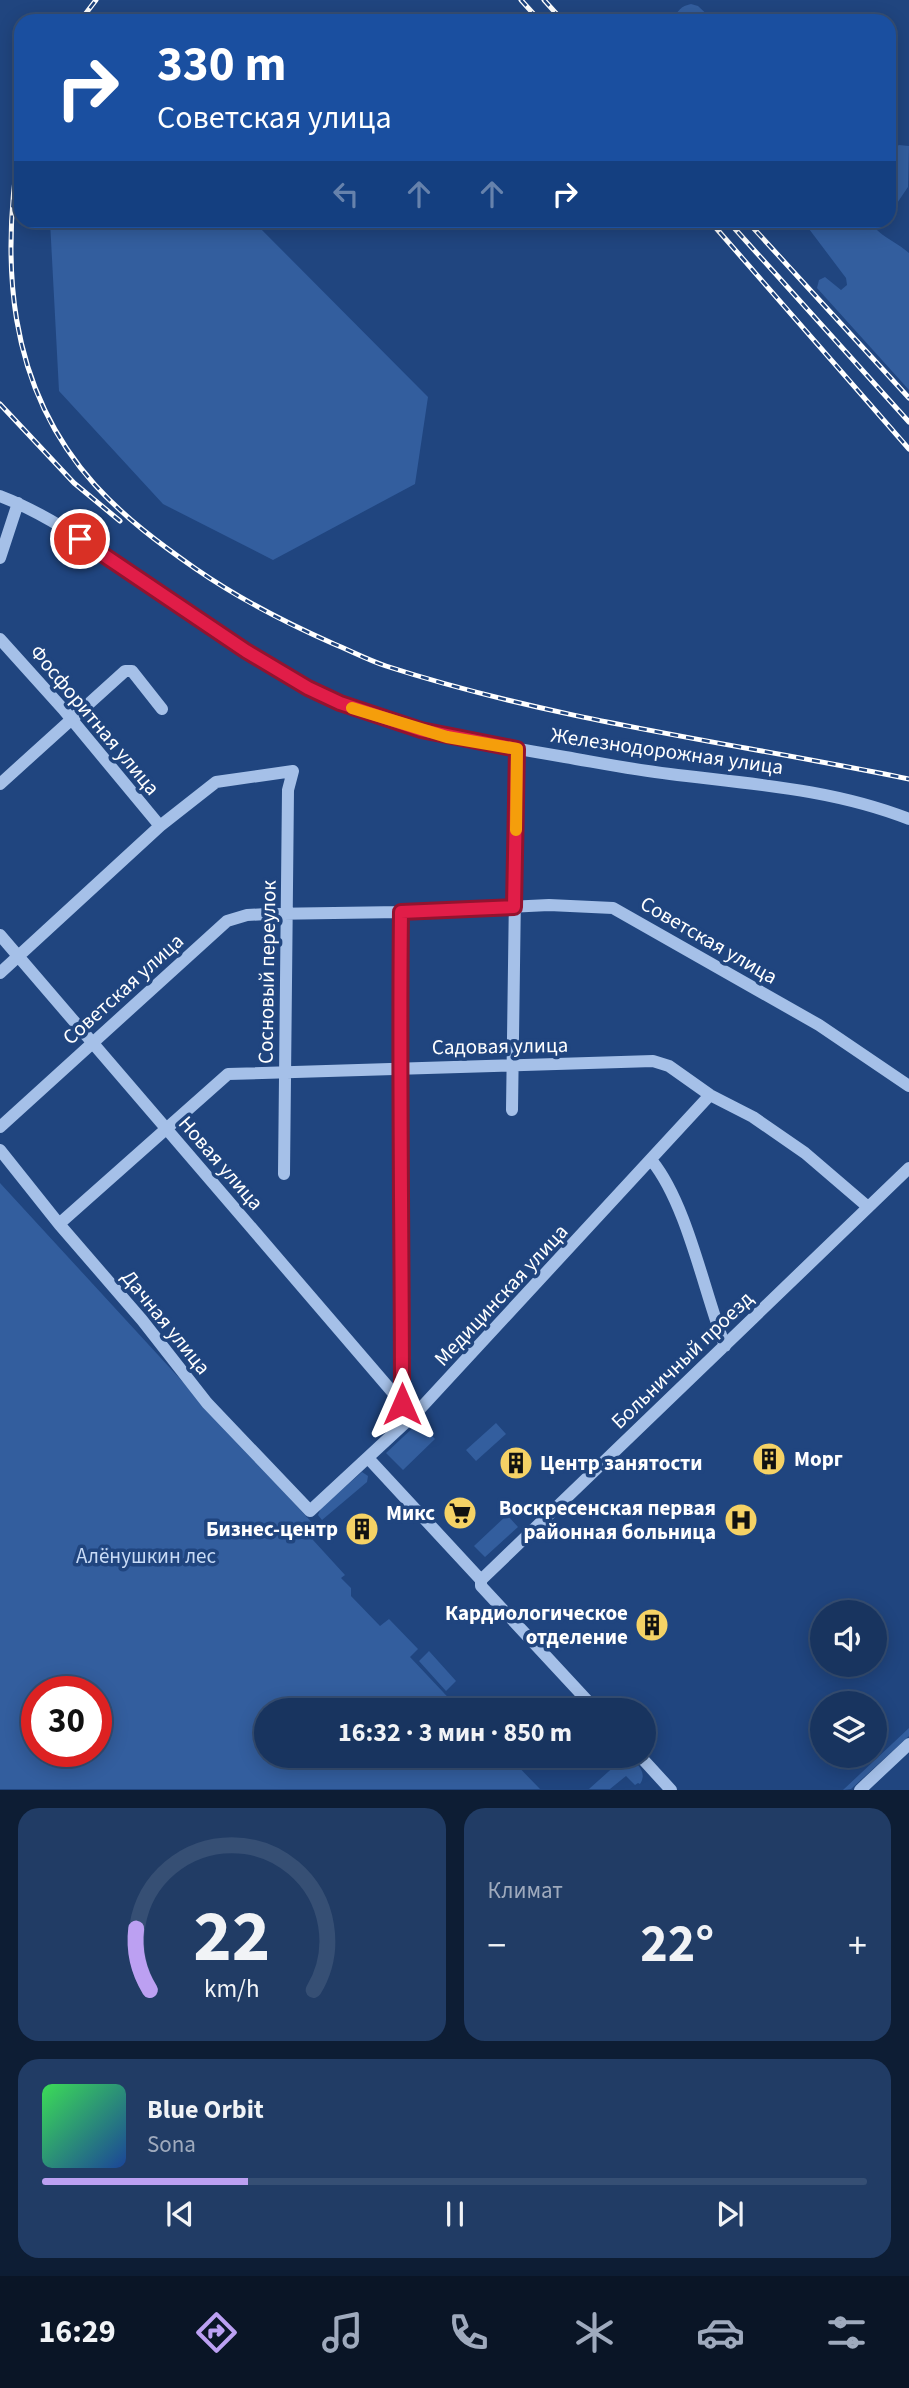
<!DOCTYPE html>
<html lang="ru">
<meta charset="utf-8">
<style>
:root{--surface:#18345f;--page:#213c65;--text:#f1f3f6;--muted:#9faabd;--line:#364f74;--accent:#bca0f2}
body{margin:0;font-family:"Source Sans 3",sans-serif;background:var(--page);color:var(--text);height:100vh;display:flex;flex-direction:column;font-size:26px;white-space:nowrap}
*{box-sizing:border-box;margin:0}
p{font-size:23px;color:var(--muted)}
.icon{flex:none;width:38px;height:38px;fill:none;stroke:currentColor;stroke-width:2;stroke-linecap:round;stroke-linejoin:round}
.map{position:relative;height:1790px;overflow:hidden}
.drawer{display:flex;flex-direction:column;gap:18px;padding:18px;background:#0d1d34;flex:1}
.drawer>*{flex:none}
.hud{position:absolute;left:14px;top:14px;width:882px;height:214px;border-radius:21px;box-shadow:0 4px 18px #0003,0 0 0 2px var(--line);background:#1a4fa0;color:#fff;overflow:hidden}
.fabs{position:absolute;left:810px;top:1600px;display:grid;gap:14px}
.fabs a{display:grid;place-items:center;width:77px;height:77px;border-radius:50%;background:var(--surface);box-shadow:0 4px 18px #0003,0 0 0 2px var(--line);font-size:35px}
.speed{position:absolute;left:21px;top:1676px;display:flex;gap:14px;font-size:35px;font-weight:700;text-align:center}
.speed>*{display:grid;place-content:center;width:91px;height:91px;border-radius:50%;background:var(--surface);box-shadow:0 4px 18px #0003,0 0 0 2px var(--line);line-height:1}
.speed .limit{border:10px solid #d22;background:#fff;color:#111}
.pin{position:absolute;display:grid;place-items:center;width:60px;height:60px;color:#fff;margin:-30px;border:4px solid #fff;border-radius:50%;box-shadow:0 2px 7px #0007}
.me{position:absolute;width:77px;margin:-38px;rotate:0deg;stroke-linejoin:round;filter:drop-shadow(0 0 5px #0008)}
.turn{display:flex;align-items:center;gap:24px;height:147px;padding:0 28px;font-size:32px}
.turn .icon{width:91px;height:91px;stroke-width:2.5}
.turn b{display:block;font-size:49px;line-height:60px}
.lanes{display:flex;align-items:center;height:66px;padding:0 28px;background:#0003;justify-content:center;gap:35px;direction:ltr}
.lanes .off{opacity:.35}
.big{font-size:52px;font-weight:700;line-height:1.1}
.drawer .tile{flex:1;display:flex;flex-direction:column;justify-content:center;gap:10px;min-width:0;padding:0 24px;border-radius:21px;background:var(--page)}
.drawer .dial{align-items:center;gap:0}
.dial svg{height:182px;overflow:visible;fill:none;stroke:var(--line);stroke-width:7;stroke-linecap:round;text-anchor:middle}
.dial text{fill:var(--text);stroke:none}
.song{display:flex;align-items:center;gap:21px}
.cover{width:84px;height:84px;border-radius:10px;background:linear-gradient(135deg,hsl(130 70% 55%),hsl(220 70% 35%))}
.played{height:7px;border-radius:4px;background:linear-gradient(90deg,var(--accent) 25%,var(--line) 25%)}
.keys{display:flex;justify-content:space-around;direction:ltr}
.heat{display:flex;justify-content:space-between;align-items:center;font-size:38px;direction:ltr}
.drawer .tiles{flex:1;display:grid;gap:18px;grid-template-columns:1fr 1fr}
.tile:last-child{grid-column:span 2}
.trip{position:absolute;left:254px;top:1698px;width:402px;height:70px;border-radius:35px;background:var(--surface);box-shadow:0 4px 18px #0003,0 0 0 2px var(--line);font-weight:700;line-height:70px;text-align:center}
.dock{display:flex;height:112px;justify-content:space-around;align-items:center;background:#0a1526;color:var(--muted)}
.dock .icon{width:49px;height:49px}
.dock .current{color:var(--accent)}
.dock b{font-size:32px;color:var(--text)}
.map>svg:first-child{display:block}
.green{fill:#335e9e;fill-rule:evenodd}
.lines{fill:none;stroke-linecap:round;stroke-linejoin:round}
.minor{stroke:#a5c0e8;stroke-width:12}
.rail-casing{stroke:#fff;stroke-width:5}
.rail{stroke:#20457f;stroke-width:2.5;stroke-dasharray:8;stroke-linecap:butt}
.route-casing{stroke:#92132f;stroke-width:18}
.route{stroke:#e11d48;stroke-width:12}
.slow{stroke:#f59e0b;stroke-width:12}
.labels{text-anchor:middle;stroke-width:7;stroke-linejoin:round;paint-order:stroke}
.street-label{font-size:21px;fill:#fff;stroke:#20457f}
.poi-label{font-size:21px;font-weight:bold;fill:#fff;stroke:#20457f;text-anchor:end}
.park-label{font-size:21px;fill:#c8dbf6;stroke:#20457f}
</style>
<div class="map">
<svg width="909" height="1790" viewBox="0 0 909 1790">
<rect width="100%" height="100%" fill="#20457f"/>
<path class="green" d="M 691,4 L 698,6 L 714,21 L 673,21 C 677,11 681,6 691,4 Z
M 899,145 L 909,146 L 908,187 L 889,215 L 889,151 Z
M 50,221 L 253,221 L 428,397 L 415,484 L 273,560 L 163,504 L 59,391 Z
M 803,221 L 883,221 L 875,228 C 883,237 899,244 909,253 L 909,390 L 817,288 L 819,280 L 825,277 L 841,290 L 847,285 L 846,278 Z
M 0,1183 L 317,1528 L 313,1540 L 345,1575 L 341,1578 L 351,1588 L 351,1596 L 380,1626 L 389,1619 L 418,1649 L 410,1657 L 460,1710 L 266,1710 L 266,1755 L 507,1755 L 540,1789 L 0,1789 ZM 37,1692 L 96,1692 L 96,1752 L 37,1752 Z
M 419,1422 L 435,1439 L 403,1470 L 386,1453 Z
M 496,1423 L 506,1434 L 476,1461 L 466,1450 Z
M 362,1472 L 368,1476 L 367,1482 L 322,1520 L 318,1515 L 321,1508 Z
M 507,1515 L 518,1527 L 485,1557 L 474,1546 Z
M 429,1651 L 456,1681 L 446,1691 L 419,1661 Z
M 909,1728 L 909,1736 L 851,1789 L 843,1790 Z
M 627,1755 C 637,1763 648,1772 640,1784 L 638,1783 L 635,1785 L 626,1776 L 610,1789 L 589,1789 Z"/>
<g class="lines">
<path class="minor" d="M 0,496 C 47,514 87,543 127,571 C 201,622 284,686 369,714 C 433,735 499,746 565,757 C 600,763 635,770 670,774 C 751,784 833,789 909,819
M 0,558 L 18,503
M 0,639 L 63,709 L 160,826
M 0,784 L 125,671 L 132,671 L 162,709
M 401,912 C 399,1076 402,1240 402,1404
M 0,935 L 413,1416
M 0,973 L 160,826 L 216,782 L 293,771 L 288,790 L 284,1174
M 512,1110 L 517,749
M 0,1127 L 227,921 L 247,915 L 267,914 L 401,912 L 549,905 L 613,908 L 819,1025 L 909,1086
M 0,1150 L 59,1224 L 142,1320 L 207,1403 L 310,1511 L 419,1410 L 710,1095
M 652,1161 C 687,1204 704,1292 725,1346
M 59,1224 L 228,1074 L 653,1061 L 669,1066 L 710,1095 L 753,1117 L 805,1153 L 868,1207
M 368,1458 L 481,1580 L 481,1586 L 596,1710
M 481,1580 L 909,1168
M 639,1755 L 671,1790
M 860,1790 L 909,1744"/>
<defs>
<path id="rail" d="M 521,0 L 540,21
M 544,0 L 563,21
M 80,21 L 96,0
M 21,136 C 0,261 6,386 95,485 C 125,518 160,544 196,569 C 241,600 284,622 334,644 C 351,651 368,660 386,666 C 556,721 735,743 909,779
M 709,220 L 909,449
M 727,220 L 909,422
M 746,220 L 909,398
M 0,404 L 74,483 L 120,521"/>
</defs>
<use href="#rail" class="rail-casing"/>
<use href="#rail" class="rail"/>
</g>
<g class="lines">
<defs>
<path id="route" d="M 80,539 L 246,651 L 308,688 L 340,703 L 421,730 L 517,749 L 514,907 L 401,912 C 399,1076 402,1240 402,1404"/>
</defs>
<use href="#route" class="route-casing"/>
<use href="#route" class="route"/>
<path class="slow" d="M 352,708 L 447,737 L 517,749 L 516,830"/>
</g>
<defs>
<symbol id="building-disc" viewBox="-11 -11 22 22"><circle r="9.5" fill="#f5d265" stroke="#20457f"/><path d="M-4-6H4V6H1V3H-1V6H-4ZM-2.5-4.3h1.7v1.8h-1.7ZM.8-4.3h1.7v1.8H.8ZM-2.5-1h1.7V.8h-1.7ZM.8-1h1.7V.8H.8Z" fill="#111"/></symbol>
<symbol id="supermarket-disc" viewBox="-11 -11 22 22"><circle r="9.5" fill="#f5d265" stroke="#20457f"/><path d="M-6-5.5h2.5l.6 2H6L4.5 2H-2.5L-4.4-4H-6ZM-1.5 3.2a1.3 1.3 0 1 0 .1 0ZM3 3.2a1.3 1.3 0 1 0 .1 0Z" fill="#111"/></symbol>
<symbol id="hospital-disc" viewBox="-11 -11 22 22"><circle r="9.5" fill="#f5d265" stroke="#20457f"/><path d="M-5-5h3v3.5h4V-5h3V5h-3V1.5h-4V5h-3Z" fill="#111"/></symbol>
</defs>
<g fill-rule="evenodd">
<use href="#building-disc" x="750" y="1440" width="38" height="38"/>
<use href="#building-disc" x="497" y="1444" width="38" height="38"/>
<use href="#supermarket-disc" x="441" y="1494" width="38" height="38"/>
<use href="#hospital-disc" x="722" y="1501" width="38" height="38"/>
<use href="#building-disc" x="343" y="1510" width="38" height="38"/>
<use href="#building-disc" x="633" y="1606" width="38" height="38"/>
</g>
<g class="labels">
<g class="street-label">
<text transform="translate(95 720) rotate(50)" y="7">Фосфоритная улица</text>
<text transform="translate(667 751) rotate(8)" y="7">Железнодорожная улица</text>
<text transform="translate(709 940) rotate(30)" y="7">Советская улица</text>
<text transform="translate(267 972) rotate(-89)" y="7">Сосновый переулок</text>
<text transform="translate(123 989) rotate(-42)" y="7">Советская улица</text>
<text transform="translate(500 1046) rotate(-1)" y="7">Садовая улица</text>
<text transform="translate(221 1163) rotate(49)" y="7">Новая улица</text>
<text transform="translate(501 1295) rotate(-47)" y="7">Медицинская улица</text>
<text transform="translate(166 1322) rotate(51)" y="7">Дачная улица</text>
<text transform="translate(682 1360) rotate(-44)" y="7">Больничный проезд</text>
</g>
<g class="poi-label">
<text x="794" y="1466" text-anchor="start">Морг</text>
<text x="540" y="1470" text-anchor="start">Центр занятости</text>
<text x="716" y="1515">Воскресенская первая<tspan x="716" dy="24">районная больница</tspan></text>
<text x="435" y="1520">Микс</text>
<text x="338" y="1536">Бизнес-центр</text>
<text x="628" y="1620">Кардиологическое<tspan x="628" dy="24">отделение</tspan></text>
</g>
<g class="park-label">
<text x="146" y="1563">Алёнушкин лес</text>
</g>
</g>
</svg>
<div class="fabs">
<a><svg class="icon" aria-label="sound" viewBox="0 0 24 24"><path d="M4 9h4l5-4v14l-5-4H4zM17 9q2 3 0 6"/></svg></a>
<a><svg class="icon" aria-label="layers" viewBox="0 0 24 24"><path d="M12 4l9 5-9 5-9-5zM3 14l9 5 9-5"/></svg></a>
</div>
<div class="speed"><div class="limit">30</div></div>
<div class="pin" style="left:80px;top:539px;background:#d93025"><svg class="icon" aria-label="arrive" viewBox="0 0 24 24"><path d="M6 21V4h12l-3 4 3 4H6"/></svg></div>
<svg class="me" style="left:402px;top:1404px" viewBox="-20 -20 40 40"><path d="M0-17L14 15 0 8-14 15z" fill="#e11d48" stroke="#fff" stroke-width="4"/></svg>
<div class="trip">16:32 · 3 мин · 850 m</div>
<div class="hud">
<div class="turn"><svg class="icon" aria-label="right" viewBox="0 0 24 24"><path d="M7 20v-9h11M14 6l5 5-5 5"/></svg><div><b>330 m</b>Советская улица</div></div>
<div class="lanes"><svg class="icon off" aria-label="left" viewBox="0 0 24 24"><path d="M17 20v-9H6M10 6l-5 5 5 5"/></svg><svg class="icon off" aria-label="ahead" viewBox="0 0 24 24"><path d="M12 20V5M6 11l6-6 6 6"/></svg><svg class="icon off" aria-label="ahead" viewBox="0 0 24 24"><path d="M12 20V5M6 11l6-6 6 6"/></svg><svg class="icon" aria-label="right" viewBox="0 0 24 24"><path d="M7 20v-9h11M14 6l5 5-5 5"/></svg></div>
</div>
</div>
<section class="drawer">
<div class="tiles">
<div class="tile dial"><svg viewBox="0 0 100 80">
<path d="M14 69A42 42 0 1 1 86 69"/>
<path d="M14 69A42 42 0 0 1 8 42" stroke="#bca0f2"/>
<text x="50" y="56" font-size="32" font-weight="700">22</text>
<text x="50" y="72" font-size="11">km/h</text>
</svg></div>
<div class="tile"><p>Климат</p>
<div class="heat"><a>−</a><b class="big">22°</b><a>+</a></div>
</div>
<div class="tile">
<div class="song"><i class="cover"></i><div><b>Blue Orbit</b><p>Sona</p></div></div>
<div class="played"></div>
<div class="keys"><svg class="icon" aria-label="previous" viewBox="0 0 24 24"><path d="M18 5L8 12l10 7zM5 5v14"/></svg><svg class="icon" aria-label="pause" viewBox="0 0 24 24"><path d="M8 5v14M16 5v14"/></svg><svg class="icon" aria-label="next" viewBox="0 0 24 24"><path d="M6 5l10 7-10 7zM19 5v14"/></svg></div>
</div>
</div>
</section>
<nav class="dock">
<b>16:29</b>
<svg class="icon current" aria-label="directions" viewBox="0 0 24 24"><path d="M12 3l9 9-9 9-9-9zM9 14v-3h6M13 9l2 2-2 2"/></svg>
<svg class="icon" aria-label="music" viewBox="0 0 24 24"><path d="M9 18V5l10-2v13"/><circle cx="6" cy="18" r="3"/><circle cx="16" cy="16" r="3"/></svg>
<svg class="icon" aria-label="phone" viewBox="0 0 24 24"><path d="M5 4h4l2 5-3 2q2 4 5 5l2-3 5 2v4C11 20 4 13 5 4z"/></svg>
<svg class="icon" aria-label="climate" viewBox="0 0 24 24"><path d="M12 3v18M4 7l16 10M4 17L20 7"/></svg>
<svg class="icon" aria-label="car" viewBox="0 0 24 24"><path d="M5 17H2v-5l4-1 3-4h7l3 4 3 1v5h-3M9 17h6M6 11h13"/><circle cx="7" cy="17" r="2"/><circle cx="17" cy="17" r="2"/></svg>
<svg class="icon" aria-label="filters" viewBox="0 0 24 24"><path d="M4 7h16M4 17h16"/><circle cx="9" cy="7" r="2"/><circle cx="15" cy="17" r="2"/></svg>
</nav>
